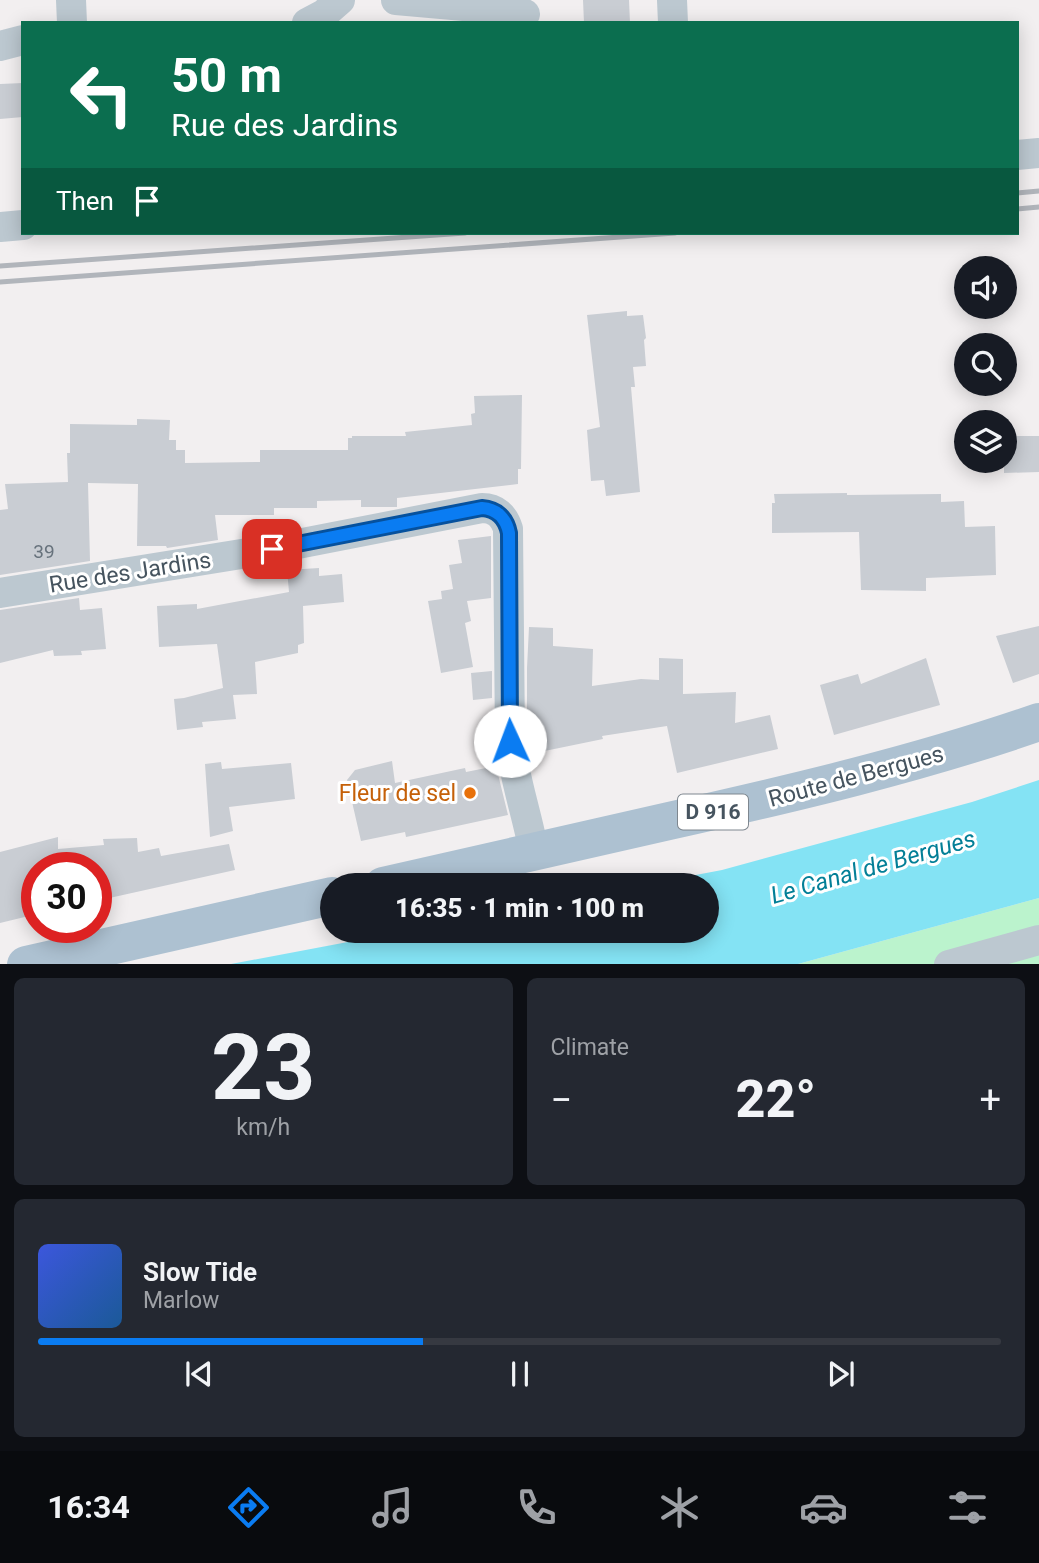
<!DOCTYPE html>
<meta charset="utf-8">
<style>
:root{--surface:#171b24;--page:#242831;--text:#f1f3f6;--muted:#9ea1a6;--line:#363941;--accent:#0a7cf2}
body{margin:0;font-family:Roboto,sans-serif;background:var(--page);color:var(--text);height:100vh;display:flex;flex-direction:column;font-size:26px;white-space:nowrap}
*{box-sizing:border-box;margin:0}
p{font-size:23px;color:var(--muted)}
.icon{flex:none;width:38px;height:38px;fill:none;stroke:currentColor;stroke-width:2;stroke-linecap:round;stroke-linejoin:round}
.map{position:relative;height:964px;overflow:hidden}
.sheet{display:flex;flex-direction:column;gap:14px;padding:14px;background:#0d0f14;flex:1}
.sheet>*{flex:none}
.banner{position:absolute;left:21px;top:21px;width:998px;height:214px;border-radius:0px;box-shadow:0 4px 18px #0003;background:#0b6e4f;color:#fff;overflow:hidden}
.buttons{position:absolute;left:954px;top:256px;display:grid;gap:14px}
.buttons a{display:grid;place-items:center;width:63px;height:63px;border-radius:50%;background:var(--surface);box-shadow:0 4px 18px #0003;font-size:35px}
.speed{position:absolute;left:21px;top:852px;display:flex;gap:14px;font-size:35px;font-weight:700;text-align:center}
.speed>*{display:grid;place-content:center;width:91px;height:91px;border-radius:50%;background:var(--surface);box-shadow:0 4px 18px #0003;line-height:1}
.speed .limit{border:10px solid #d22;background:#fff;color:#111}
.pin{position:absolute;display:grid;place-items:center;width:60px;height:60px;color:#fff;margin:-30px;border-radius:14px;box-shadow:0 4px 10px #0006}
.me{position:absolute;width:77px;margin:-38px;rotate:358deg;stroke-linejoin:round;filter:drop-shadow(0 0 5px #0008)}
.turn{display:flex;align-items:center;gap:24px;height:147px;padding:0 35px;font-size:32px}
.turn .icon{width:91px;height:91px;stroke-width:2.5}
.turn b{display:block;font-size:49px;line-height:60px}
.then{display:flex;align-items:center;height:66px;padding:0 35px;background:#0003;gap:14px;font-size:26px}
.big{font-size:52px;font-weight:800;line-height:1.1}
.sheet .widget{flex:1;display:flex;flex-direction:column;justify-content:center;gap:10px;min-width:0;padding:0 24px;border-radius:10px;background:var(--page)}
.sheet .dial{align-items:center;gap:0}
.dial b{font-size:91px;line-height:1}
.song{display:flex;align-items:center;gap:21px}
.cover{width:84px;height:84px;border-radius:10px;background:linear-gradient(135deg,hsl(230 70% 55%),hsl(210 70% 35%))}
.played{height:7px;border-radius:4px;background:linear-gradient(90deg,var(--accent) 40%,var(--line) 40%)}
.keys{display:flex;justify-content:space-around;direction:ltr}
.heat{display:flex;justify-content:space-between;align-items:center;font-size:38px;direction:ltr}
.sheet .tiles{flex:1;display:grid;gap:14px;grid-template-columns:1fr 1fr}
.widget:last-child{grid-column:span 2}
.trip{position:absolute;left:320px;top:873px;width:399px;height:70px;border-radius:35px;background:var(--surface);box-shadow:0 4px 18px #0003;font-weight:800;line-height:70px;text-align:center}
.tab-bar{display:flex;height:112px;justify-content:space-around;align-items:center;background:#090b0e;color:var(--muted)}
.tab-bar .icon{width:49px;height:49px}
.tab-bar .on{color:var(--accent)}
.tab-bar b{font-size:32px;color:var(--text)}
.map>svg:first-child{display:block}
.green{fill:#bbf3cd}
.water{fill:#84e3f4}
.building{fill:#c9cdd3}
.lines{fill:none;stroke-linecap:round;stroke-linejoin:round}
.street{stroke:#bcc8d0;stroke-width:30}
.primary{stroke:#adc1d1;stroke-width:38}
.rail{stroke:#b1b5bb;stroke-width:5}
.route-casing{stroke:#06519d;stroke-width:18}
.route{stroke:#0a7cf2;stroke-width:12}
.food-dot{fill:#e8710a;stroke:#fff;stroke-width:2.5}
.labels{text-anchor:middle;stroke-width:6;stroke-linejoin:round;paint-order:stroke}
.number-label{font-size:19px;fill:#67727c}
.shield{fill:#fff;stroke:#7e878f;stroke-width:2}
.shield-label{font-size:21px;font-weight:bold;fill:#46545f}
.street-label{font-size:23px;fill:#46545f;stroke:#fff}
.food-label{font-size:23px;fill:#c56008;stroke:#fff;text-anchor:end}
.water-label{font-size:24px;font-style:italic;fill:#037f97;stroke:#fff}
</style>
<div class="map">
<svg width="1039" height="965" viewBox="0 0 1039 965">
<rect width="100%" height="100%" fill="#f2eff0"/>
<path class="green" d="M 1039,898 L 1039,964 L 798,964 Z"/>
<path class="water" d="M 1039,780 L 1039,898 L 798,964 L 231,964 L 406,931 L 707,931 L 707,886 L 643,885 L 722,870 L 972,802 Z"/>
<path class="building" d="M 583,0 L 629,0 L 630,23 L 584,23 Z
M 23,83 L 23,117 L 0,119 L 0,84 Z
M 627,311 L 627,316 L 643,315 L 646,338 L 644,340 L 646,366 L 633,367 L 635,387 L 631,387 L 640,492 L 606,496 L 604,480 L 591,481 L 587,430 L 600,427 L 587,315 Z
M 522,395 L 521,469 L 518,469 L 518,484 L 397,498 L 397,507 L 361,507 L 361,500 L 317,501 L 317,508 L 274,508 L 274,515 L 215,515 L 218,540 L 167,548 L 166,546 L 137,546 L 138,484 L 88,483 L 90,561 L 0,575 L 0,510 L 8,509 L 5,484 L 68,482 L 67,453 L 70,453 L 70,424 L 137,425 L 137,419 L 170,420 L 169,440 L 176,440 L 176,450 L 185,450 L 185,463 L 260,462 L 260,450 L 348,450 L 348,438 L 352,438 L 352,436 L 406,436 L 405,432 L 472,425 L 471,414 L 475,413 L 474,396 Z
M 1004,436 L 1039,436 L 1039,472 L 1004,473 Z
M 847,493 L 847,495 L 941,494 L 941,502 L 964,501 L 965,527 L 995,526 L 996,575 L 926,578 L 926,591 L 861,590 L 859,532 L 772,533 L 772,503 L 775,503 L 774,494 Z
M 491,536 L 491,598 L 467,601 L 471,621 L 465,623 L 473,667 L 441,673 L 428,601 L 442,599 L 441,591 L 453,589 L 449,565 L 462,563 L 458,540 Z
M 319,568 L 319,576 L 342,574 L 344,602 L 303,606 L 304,643 L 298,645 L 298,653 L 255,662 L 257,694 L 233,695 L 236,719 L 202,722 L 203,727 L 177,730 L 174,699 L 184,698 L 223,688 L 217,644 L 159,647 L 157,606 L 197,604 L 197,609 L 289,592 L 287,570 Z
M 79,598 L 80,610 L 102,608 L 106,649 L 81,651 L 82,655 L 54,656 L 53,650 L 0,663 L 0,610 Z
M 1039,626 L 1039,674 L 1013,683 L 996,636 Z
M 529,627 L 553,628 L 553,646 L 593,649 L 592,686 L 641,679 L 659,680 L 659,658 L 683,659 L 683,694 L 736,692 L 735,723 L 770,715 L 778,749 L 677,773 L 667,726 L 602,736 L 603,739 L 530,754 L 527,740 L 527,668 Z
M 926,658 L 940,705 L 834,735 L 820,685 L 858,674 L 861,684 Z
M 492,671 L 492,698 L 473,700 L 471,673 Z
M 392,761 L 395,783 L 465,768 L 466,772 L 496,766 L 508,815 L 406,837 L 405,832 L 361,841 L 347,780 L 355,770 Z
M 221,762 L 222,769 L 291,763 L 295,799 L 229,807 L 233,831 L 210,837 L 205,764 Z
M 58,837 L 58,849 L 104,845 L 103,839 L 137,838 L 138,852 L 159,848 L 161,856 L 229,844 L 235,870 L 96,901 L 96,868 L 37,868 L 37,914 L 0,923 L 0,852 Z"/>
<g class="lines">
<path class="street" d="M 71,0 L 72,23
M 396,0 L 475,7 L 525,14
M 672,0 L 673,23
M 307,23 L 324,14 L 340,0
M 0,46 L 23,40
M 1017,155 L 1039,153
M 0,227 L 23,225
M 0,593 L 272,549 L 482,508 C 496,508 504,516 508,529 L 510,741 C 514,778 527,814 534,852
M 949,965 L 1039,940"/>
<path class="primary" d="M 383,886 C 478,864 574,843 669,821 C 794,793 918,764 1039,722
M 26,965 L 332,896"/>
<path class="rail" d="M 1017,193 L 1039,191
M 1017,209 L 1039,207
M 0,266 L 465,233
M 0,282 L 675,233"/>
</g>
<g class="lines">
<defs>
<path id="route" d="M 272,549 L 482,508 C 497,509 506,518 509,533 L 510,741"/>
</defs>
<use href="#route" class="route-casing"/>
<use href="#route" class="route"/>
</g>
<circle class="food-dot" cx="470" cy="793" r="7"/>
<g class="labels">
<g class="number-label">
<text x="44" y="558">39</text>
</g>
<rect class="shield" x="678" y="794.5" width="70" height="35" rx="5"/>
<g class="shield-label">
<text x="713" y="819">D 916</text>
</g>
<g class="street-label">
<text transform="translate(130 572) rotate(-9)" y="8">Rue des Jardins</text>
<text transform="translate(856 776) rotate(-15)" y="8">Route de Bergues</text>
</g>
<g class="food-label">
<text x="456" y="801">Fleur de sel</text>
</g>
<g class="water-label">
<text transform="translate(873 867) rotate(-16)" y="8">Le Canal de Bergues</text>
</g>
</g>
</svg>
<div class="buttons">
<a><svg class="icon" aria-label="sound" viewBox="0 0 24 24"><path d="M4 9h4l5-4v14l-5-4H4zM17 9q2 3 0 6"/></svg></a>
<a><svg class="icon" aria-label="search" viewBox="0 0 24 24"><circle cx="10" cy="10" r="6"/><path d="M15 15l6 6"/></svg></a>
<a><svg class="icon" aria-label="layers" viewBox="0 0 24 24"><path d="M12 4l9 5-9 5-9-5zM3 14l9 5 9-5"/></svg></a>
</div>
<div class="speed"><div class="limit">30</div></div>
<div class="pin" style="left:272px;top:549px;background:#d93025"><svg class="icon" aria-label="arrive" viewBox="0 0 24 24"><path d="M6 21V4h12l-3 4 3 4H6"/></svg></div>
<svg class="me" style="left:510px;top:741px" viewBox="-20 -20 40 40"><circle r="19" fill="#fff"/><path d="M0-13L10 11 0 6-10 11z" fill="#0a7cf2"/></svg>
<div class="trip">16:35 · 1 min · 100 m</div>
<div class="banner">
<div class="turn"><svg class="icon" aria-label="left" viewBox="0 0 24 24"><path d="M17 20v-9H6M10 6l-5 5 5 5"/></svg><div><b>50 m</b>Rue des Jardins</div></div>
<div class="then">Then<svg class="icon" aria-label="arrive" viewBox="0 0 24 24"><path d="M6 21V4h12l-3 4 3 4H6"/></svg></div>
</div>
</div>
<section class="sheet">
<div class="tiles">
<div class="widget dial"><b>23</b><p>km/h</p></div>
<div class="widget"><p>Climate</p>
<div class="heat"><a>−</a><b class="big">22°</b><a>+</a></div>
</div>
<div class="widget">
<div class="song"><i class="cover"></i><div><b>Slow Tide</b><p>Marlow</p></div></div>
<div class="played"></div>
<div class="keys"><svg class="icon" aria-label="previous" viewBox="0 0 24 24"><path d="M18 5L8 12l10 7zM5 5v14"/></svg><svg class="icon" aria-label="pause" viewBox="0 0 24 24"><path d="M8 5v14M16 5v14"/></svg><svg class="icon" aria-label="next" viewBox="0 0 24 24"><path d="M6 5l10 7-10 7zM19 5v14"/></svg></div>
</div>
</div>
</section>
<nav class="tab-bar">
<b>16:34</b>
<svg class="icon on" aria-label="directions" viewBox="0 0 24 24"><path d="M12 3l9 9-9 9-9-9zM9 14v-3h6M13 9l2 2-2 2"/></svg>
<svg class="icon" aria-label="music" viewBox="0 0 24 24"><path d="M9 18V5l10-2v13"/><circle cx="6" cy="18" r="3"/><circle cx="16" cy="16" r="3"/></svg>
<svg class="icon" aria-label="phone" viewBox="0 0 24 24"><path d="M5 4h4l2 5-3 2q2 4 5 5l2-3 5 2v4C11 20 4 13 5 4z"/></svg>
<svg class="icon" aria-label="climate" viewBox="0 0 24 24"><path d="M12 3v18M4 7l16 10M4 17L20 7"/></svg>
<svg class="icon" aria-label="car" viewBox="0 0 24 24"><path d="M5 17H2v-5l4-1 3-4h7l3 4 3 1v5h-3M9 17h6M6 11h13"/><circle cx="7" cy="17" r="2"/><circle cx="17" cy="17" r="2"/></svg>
<svg class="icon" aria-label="filters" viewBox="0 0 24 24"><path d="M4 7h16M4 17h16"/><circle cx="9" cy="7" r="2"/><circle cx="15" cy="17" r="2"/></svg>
</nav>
